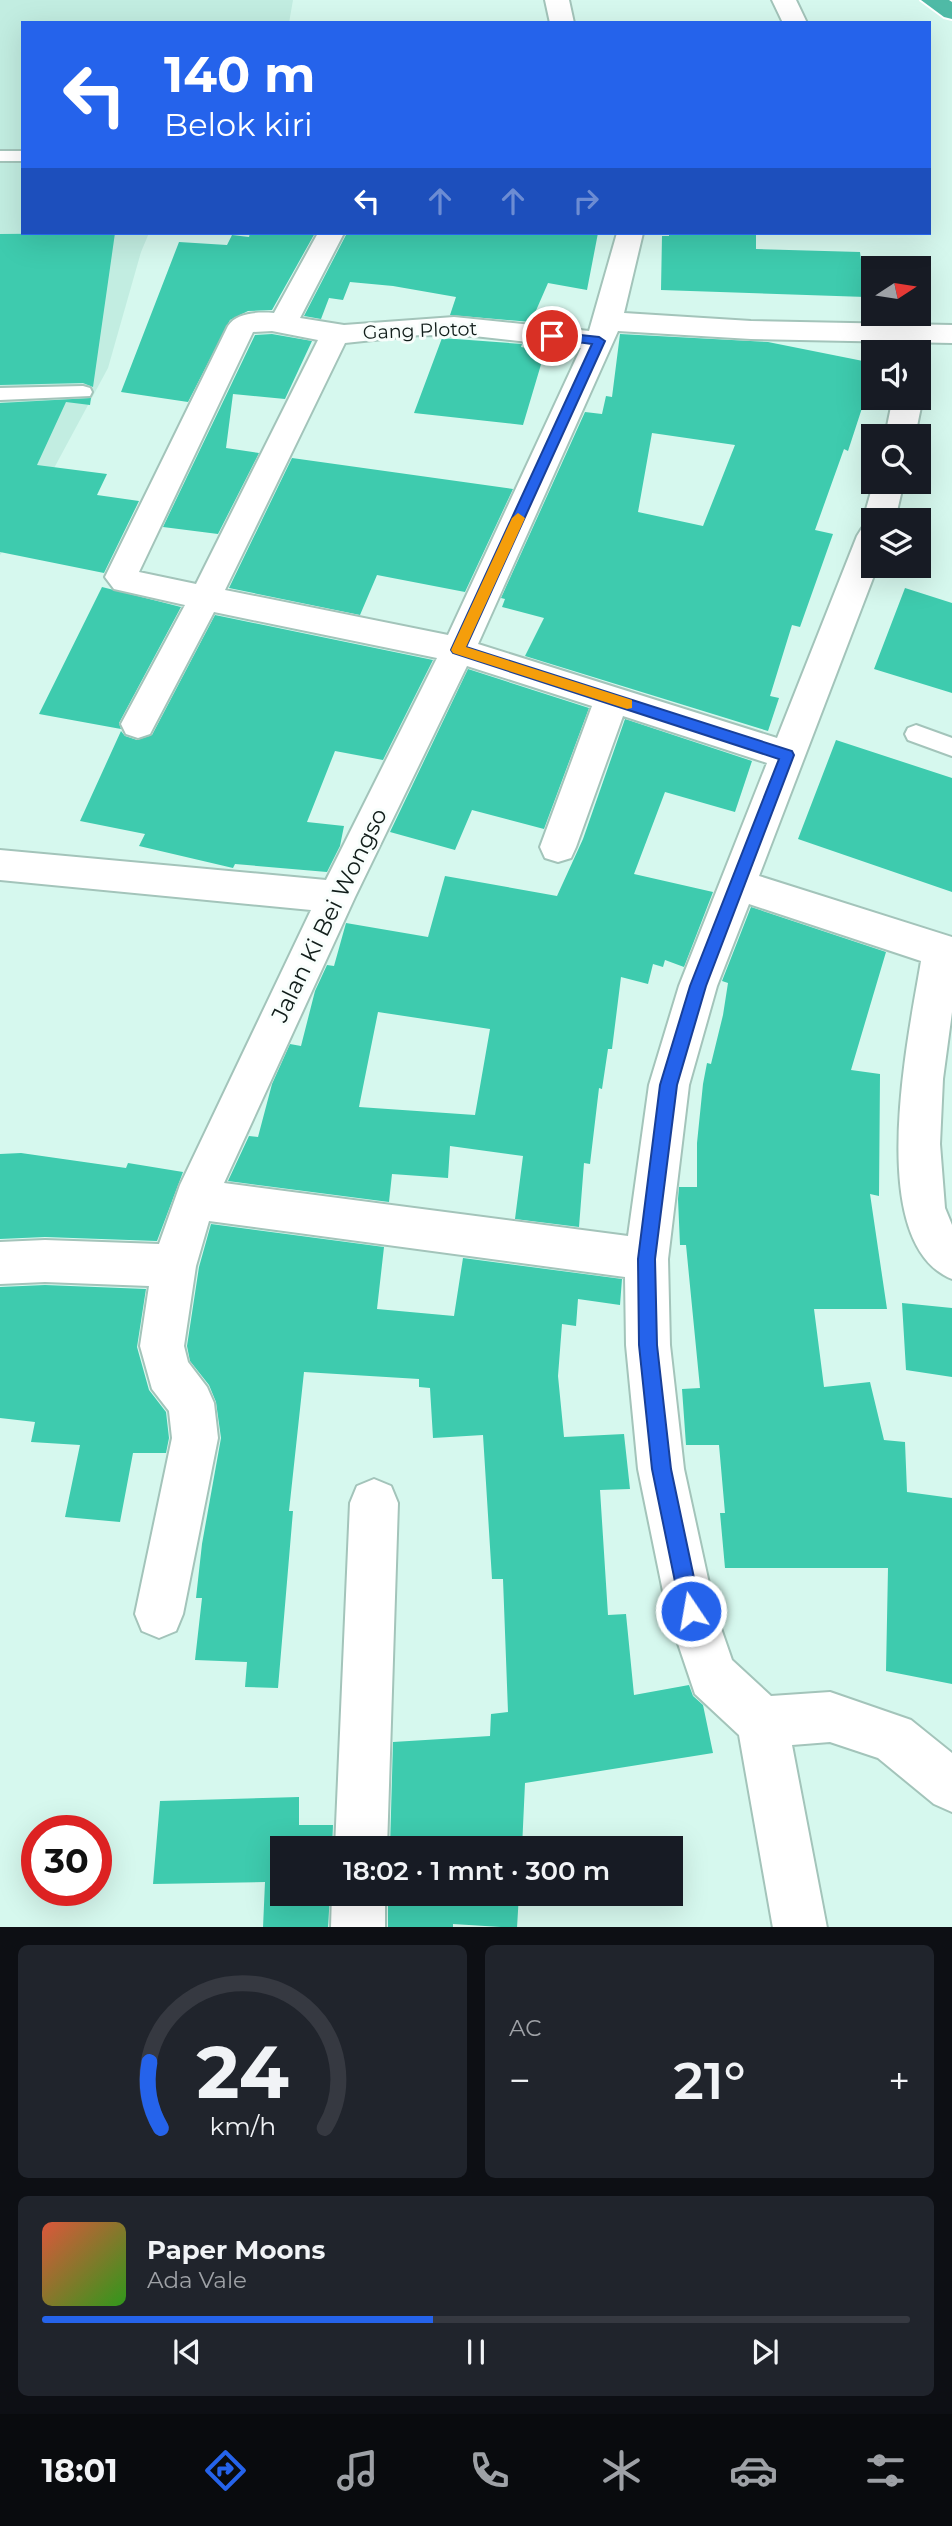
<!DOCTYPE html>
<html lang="id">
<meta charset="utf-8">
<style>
:root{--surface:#171b24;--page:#20242c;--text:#f1f3f6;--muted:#9ea1a6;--line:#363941;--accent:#2563eb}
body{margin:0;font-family:Montserrat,sans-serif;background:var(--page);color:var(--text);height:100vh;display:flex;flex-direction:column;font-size:26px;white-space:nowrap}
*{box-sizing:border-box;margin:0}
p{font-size:23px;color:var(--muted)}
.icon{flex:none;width:38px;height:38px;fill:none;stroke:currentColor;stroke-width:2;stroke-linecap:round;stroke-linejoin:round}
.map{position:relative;height:1927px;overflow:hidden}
.side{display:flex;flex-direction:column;gap:18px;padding:18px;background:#0d0f14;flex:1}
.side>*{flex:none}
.guide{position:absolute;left:21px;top:21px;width:910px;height:214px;border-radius:0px;box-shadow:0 7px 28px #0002;background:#2563eb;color:#fff;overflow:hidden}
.needle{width:46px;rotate:78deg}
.fabs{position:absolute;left:861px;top:256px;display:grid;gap:14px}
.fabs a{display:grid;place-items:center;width:70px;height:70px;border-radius:0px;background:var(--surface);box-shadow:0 7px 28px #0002;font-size:35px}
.speed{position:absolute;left:21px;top:1815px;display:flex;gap:14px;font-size:35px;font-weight:700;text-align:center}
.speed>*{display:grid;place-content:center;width:91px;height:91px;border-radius:50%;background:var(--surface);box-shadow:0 7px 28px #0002;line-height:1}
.speed .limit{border:10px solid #d22;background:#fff;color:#111}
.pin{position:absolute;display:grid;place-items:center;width:60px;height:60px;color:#fff;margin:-30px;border:4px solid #fff;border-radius:50%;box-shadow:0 2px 7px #0007}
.me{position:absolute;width:77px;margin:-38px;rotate:348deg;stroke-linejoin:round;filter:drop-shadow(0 0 5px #0008)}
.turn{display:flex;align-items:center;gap:24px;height:147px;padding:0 28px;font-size:32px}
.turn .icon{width:91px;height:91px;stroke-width:2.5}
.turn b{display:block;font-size:49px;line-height:60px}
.lanes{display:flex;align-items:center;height:66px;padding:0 28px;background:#0003;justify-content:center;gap:35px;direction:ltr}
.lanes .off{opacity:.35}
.big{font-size:52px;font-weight:600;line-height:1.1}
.side .card{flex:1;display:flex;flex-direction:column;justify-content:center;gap:10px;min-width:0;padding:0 24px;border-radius:10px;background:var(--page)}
.side .dial{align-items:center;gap:0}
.dial svg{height:182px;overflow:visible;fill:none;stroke:var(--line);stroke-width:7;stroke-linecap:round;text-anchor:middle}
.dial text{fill:var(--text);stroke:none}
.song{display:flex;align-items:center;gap:21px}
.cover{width:84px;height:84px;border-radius:10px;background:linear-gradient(135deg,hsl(10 70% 55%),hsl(110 70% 35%))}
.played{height:7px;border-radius:4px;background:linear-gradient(90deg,var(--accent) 45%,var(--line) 45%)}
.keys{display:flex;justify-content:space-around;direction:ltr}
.heat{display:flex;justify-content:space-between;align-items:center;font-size:38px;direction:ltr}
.side .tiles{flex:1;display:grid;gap:18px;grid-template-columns:1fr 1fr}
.card:last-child{grid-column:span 2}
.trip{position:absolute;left:270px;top:1836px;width:413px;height:70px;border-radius:0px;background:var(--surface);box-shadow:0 7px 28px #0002;font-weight:600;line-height:70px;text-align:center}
.tabs{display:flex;height:112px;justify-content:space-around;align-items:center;background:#090b0e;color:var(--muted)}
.tabs .icon{width:49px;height:49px}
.tabs .active{color:var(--accent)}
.tabs b{font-size:32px;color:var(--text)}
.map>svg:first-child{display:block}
.built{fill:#c2ede1}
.building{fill:#3ecbae;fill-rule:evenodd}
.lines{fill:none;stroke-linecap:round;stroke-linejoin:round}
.service-casing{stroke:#a3c4ba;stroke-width:4}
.minor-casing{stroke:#a3c4ba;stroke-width:4}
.trunk-casing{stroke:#fff;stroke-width:4}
.service{fill:#fff;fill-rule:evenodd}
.minor{fill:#fff;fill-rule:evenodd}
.trunk{fill:#4fbaa6;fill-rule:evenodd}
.route{fill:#2563eb;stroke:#184099;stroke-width:2}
.slow{fill:#f59e0b}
.labels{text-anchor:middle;stroke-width:6;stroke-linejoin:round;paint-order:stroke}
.far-street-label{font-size:19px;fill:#101c19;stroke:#f8fefc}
.street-label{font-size:23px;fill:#101c19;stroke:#f8fefc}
</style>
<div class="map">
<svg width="952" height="1928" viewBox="0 0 952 1928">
<rect width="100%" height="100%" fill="#d6f8ee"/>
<path class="built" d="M 0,0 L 293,0 L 289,23 L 23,23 L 23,233 L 149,233 L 141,252 L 108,368 L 25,522 L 0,555 Z"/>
<path class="building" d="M 115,233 L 93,387 L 83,383 L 0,385 L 0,234 Z
M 250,233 L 315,233 L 272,310 L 248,311 L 230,320 L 188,402 L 121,392 L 179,242 L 227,245 L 232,235 L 249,237 Z
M 347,233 L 598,233 L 587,290 L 548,283 L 531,322 L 450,315 L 456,297 L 393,286 L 350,282 L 343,300 L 329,298 L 321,319 L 304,316 Z
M 669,233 L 756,233 L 756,249 L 860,252 L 866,297 L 661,290 L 662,236 L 669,236 Z
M 272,334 L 312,341 L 285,399 L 233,394 L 226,448 L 259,453 L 218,534 L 163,527 L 255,335 Z
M 620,334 L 768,342 L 873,363 L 873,407 L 863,405 L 848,451 L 844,449 L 815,530 L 833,534 L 800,627 L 792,625 L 770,696 L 779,698 L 768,731 L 525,656 L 544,618 L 502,607 L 505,599 L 501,598 L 585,412 L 602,414 L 606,396 L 612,397 ZM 652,433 L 735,445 L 703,526 L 638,512 Z
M 442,338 L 522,344 L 521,347 L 545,351 L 523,425 L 414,413 Z
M 91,398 L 90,405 L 66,402 L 37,465 L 107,474 L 97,495 L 139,501 L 104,573 L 0,552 L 0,403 Z
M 292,458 L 513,489 L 465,592 L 377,575 L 360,615 L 229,588 Z
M 102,587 L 181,607 L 119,723 L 121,729 L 39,714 Z
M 905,588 L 952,603 L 952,693 L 874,669 Z
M 215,615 L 433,660 L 383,760 L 335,751 L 307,822 L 344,826 L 340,846 L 327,872 L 235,864 L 233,868 L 139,846 L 145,834 L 80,821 L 121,731 L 125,736 L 137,740 L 152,735 Z
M 468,669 L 589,708 L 544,829 L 472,810 L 455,850 L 390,832 Z
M 625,719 L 752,761 L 735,812 L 665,792 L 634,874 L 713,892 L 684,967 L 665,960 L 663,967 L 653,964 L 648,984 L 621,977 L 612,1049 L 608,1049 L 602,1089 L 599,1088 L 590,1164 L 584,1163 L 579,1227 L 515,1219 L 523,1156 L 450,1146 L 448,1178 L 392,1174 L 389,1202 L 228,1181 L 249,1136 L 258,1137 L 272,1084 L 290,1044 L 301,1046 L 315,991 L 327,965 L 334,966 L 346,923 L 428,937 L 445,876 L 557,896 L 583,839 ZM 378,1012 L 490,1029 L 475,1115 L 359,1107 Z
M 836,740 L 952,778 L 952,892 L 798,839 Z
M 751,907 L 886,952 L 851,1070 L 880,1074 L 879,1196 L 870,1194 L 887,1309 L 814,1309 L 824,1387 L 870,1382 L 884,1440 L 905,1442 L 907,1492 L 952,1498 L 952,1684 L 886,1671 L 888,1568 L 725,1568 L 720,1513 L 725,1513 L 719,1445 L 686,1445 L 682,1389 L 700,1388 L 686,1245 L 680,1245 L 678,1199 L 679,1187 L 697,1187 L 697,1143 L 703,1084 L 707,1063 L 711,1064 L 723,1015 L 728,983 L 722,981 Z
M 21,1153 L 126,1168 L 128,1163 L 183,1172 L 157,1241 L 45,1237 L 0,1239 L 0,1154 Z
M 211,1224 L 384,1247 L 377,1309 L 454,1316 L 463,1258 L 622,1279 L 620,1305 L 578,1299 L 576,1326 L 562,1324 L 558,1376 L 564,1437 L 624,1434 L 630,1489 L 600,1490 L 608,1615 L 626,1614 L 634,1695 L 689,1685 L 693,1696 L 703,1705 L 713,1753 L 525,1783 L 522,1848 L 390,1848 L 393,1742 L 490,1736 L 491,1714 L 508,1712 L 503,1579 L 492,1579 L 483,1435 L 433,1438 L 430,1388 L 419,1387 L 419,1379 L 304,1372 L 289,1511 L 293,1511 L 278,1688 L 245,1687 L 247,1662 L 195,1660 L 202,1598 L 196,1598 L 202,1544 L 221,1438 L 216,1402 L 209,1385 L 190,1361 L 187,1346 L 199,1267 Z
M 45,1285 L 146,1289 L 137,1347 L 149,1390 L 166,1412 L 169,1438 L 166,1453 L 133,1453 L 120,1522 L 65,1517 L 80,1445 L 31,1442 L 35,1422 L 0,1418 L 0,1287 Z
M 902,1303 L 952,1308 L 952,1377 L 906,1370 Z
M 299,1797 L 299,1825 L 333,1825 L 332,1848 L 282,1848 L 282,1894 L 330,1894 L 328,1928 L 263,1928 L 265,1882 L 153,1884 L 160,1801 Z
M 388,1894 L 519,1894 L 517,1928 L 453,1924 L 453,1928 L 388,1928 Z"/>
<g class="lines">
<defs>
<path id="service" d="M 0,151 L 23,151 L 23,161 L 0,161 Z
M 83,386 L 90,388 L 92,392 L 90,396 L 0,400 L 0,388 Z
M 916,725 L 952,738 L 952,756 L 908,740 L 905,734 L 908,728 Z"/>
<path id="minor" d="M 545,0 L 569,0 L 574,23 L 550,23 Z
M 772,0 L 796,0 L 807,23 L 783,23 Z
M 318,233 L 344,233 L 300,318 L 344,325 L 454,317 L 589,331 L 617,233 L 643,233 L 624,313 L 751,321 L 952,325 L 952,343 L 751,339 L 618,331 L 478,644 L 777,738 L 857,536 L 862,528 L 867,526 L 863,520 L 874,481 L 904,481 L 895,520 L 873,520 L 873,565 L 878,565 L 759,876 L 952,937 L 952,1012 L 943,1079 L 940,1144 L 945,1208 L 952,1225 L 952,1279 C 863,1243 909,1034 921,961 L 749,904 L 717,986 L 689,1085 L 668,1259 L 670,1345 L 684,1469 L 715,1611 L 732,1660 L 771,1696 L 830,1692 L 911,1720 L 952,1753 L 952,1812 L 934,1804 L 878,1758 L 830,1742 L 792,1745 L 827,1928 L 773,1928 L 739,1735 L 695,1694 L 667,1611 L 638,1469 L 626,1345 L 625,1277 L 209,1221 L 196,1266 L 184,1346 L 188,1362 L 207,1387 L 214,1403 L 218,1438 L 183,1614 L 176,1631 L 159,1638 L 142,1631 L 135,1614 L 172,1438 L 169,1411 L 152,1389 L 140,1346 L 149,1286 L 45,1282 L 0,1284 L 0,1242 L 45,1240 L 159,1244 L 180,1185 L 311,910 L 0,880 L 0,850 L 326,880 L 437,658 L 214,612 L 150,734 L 138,738 L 126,734 L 121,724 L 185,605 L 114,589 L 105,577 L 228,326 C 237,312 258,312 274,313 ZM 272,331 L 318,340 L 196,584 L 139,572 L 253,332 ZM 420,335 L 474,336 L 581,348 L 448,635 L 225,590 L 345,343 ZM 467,666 L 592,706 L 540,847 L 545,858 L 558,862 L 571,858 L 576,847 L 623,716 L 767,763 L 679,986 L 649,1085 L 628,1236 L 224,1183 L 355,897 Z
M 919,391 L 923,397 L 915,436 L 885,436 L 893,397 L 919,397 Z
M 374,1479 L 391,1486 L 398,1503 L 387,1848 L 335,1848 L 350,1503 L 357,1486 Z
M 332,1894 L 385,1894 L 385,1928 L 331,1928 Z"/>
<path id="trunk" d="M 921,0 L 949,0 L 952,2 L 952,19 L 944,17 Z"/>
</defs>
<use href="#service" class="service-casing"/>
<use href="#minor" class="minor-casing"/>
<use href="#trunk" class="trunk-casing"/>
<use href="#service" class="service"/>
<use href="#minor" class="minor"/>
<use href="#trunk" class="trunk"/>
</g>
<path class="route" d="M 552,332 L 599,337 L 605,341 L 466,647 L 792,751 L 794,755 L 706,986 L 677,1085 L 655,1259 L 657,1345 L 671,1469 L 701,1611 L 698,1618 L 691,1621 L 684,1618 L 681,1611 L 652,1469 L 639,1345 L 638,1259 L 660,1085 L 690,986 L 779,759 L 453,653 L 451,650 L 592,344 L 548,338 L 547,336 Z"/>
<path class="slow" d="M 518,513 L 525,518 L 466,647 L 632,700 L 632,708 L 627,709 L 453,653 L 451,650 L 512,518 Z"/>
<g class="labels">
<g class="far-street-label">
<text transform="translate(420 330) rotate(-2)" y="7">Gang Plotot</text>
</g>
<g class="street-label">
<text transform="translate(329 915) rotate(-64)" y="8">Jalan Ki Bei Wongso</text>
</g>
</g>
</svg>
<div class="fabs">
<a><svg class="needle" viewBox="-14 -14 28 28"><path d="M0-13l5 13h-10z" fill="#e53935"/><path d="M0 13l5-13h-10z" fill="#9ea1a6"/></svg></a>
<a><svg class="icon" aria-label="sound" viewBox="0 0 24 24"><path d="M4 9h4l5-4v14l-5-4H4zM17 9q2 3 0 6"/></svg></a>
<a><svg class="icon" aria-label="search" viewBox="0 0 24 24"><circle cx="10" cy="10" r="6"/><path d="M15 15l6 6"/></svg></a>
<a><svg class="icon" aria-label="layers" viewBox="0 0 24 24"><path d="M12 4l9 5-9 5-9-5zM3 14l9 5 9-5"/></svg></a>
</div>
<div class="speed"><div class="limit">30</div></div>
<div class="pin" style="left:552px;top:336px;background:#d93025"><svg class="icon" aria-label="arrive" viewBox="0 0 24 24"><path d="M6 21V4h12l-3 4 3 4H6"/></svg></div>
<svg class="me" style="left:691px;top:1611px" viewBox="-20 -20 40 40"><circle r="17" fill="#2563eb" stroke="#fff" stroke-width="3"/><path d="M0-11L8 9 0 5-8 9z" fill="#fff"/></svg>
<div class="trip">18:02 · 1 mnt · 300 m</div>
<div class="guide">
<div class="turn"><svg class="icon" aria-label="left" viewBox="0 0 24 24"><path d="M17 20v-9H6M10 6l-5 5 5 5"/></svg><div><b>140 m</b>Belok kiri</div></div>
<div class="lanes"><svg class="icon" aria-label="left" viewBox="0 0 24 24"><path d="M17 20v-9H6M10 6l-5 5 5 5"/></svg><svg class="icon off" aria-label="ahead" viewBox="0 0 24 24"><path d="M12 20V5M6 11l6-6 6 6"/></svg><svg class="icon off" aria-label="ahead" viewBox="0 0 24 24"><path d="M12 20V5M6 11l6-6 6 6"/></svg><svg class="icon off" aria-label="right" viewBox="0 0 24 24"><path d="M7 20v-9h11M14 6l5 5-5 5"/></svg></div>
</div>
</div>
<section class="side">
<div class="tiles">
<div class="card dial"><svg viewBox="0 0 100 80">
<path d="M14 69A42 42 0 1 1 86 69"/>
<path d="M14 69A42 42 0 0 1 9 40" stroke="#2563eb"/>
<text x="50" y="56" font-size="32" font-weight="700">24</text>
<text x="50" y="72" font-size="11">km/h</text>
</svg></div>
<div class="card"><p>AC</p>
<div class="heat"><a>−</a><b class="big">21°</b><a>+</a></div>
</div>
<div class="card">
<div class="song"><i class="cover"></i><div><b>Paper Moons</b><p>Ada Vale</p></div></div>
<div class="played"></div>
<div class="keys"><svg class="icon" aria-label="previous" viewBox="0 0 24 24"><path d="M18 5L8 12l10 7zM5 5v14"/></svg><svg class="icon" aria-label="pause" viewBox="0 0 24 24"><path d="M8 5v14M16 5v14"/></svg><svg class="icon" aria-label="next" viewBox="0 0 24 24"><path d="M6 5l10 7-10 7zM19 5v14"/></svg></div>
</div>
</div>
</section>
<nav class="tabs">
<b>18:01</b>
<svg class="icon active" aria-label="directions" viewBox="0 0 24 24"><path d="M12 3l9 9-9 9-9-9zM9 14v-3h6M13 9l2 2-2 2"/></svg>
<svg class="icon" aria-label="music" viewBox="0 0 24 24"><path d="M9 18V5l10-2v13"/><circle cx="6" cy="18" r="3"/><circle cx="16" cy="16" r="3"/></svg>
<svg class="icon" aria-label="phone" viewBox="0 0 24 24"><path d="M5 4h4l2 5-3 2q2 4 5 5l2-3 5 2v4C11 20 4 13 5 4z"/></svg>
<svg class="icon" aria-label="climate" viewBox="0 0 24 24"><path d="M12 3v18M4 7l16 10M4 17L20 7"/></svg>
<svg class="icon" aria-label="car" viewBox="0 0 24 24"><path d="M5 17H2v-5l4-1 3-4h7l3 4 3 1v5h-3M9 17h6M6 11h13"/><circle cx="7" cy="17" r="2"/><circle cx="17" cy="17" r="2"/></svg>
<svg class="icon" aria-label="filters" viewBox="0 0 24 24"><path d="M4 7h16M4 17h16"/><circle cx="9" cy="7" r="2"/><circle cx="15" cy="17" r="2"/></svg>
</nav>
